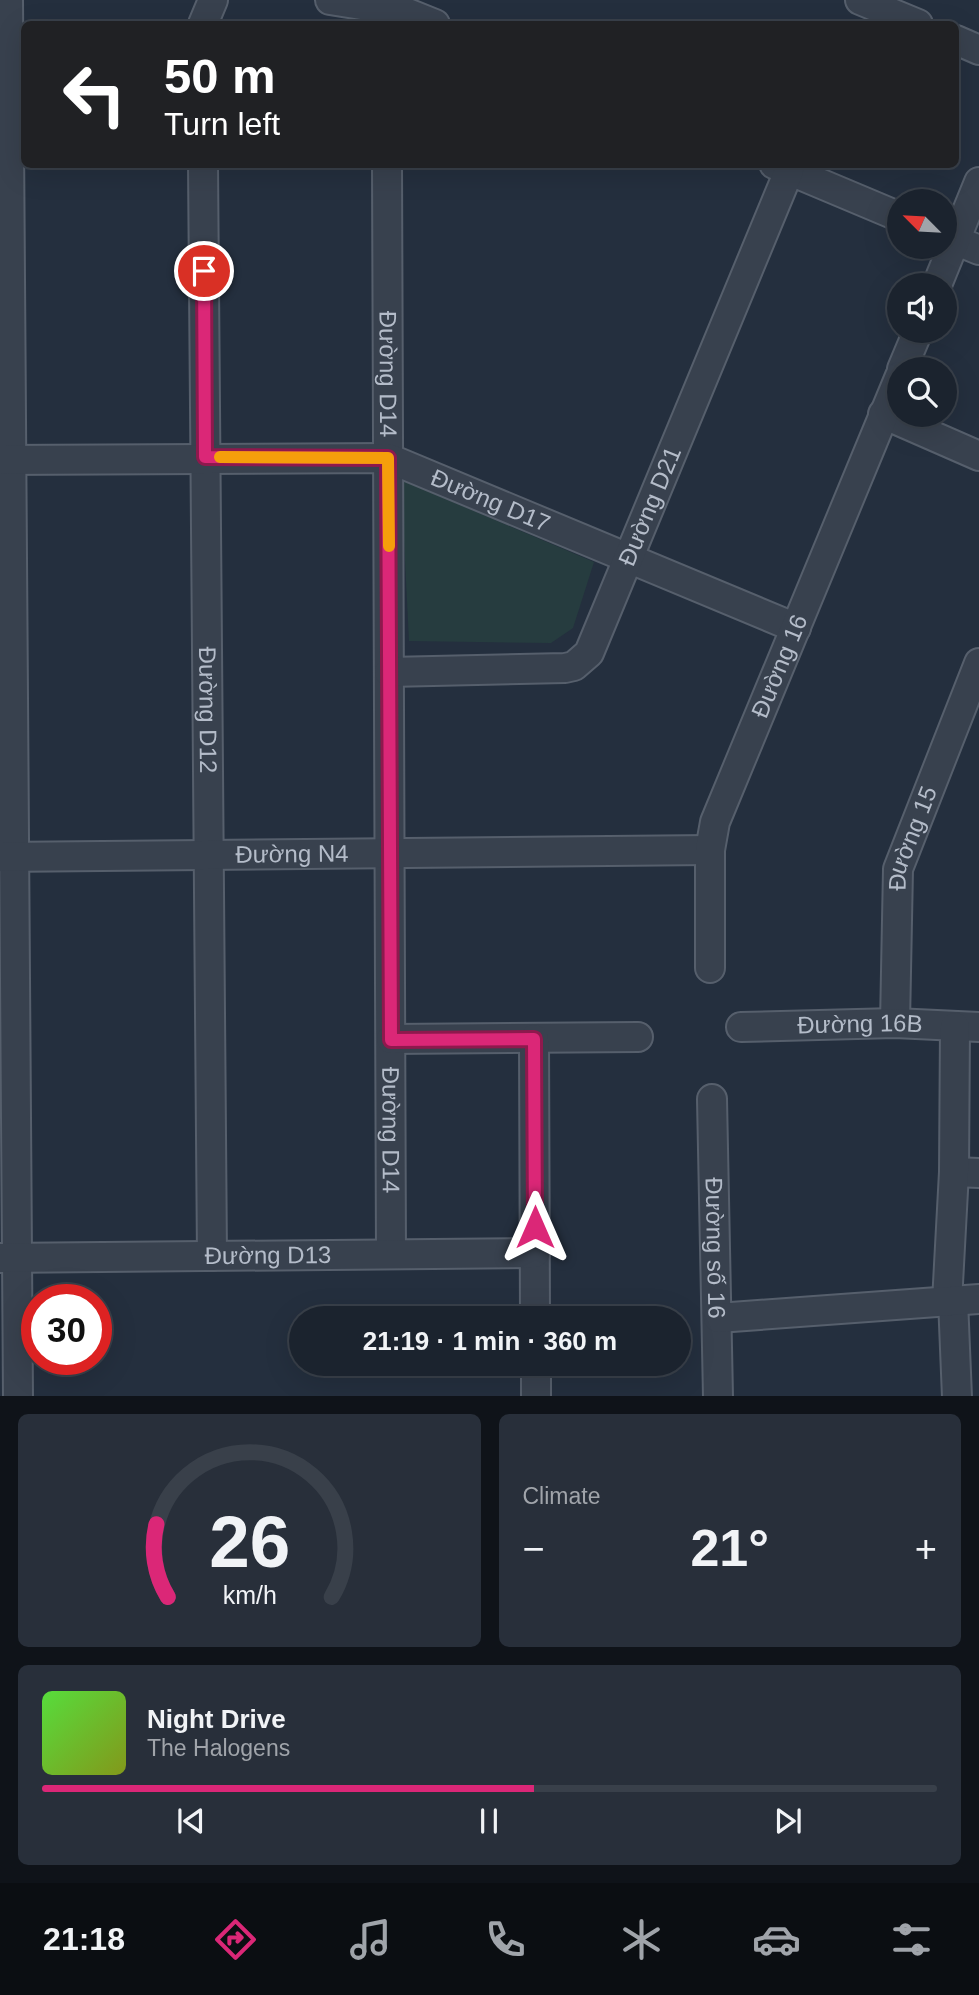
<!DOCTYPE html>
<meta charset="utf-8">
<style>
:root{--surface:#1b232e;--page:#282f3a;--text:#f1f3f6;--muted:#a0a4aa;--line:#39404a;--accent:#db2777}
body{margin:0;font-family:Helvetica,sans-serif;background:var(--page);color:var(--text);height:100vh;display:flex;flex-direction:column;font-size:26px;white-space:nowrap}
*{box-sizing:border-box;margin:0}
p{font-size:23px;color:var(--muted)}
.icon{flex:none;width:38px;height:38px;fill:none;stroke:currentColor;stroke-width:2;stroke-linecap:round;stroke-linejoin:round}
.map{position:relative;height:1396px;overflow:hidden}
.panel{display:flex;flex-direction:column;gap:18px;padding:18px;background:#0f1319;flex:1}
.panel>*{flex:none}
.banner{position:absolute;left:21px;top:21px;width:938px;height:147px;border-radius:10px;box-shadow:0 7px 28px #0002,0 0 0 2px var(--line);background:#202124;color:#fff;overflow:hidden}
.needle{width:46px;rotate:294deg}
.tools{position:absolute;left:887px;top:189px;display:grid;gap:14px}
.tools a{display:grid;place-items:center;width:70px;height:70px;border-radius:50%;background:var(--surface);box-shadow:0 7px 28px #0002,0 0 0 2px var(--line);font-size:35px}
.speed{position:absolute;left:21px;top:1284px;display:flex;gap:14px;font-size:35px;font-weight:700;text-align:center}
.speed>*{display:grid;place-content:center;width:91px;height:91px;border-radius:50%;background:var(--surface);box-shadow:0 7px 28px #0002,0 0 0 2px var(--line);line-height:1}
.speed .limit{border:10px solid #d22;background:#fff;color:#111}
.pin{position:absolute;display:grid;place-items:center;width:60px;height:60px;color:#fff;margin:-30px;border:4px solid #fff;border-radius:50%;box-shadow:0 2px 7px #0007}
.me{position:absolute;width:77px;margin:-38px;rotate:0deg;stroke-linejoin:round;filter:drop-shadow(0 0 5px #0008)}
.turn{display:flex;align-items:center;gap:24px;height:147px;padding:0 28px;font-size:32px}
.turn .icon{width:91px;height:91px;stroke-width:2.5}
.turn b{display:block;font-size:49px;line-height:60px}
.big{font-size:52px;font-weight:700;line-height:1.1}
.panel .tile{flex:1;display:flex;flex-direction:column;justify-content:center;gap:10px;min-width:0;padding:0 24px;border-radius:10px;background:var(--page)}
.panel .dial{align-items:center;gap:0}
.dial svg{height:182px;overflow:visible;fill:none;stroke:var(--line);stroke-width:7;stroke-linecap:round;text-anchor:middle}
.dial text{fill:var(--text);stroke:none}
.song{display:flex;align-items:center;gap:21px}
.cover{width:84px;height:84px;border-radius:10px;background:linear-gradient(135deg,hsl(110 70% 55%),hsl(70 70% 35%))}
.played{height:7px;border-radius:4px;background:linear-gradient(90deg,var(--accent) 55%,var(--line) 55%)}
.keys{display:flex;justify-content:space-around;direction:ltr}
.heat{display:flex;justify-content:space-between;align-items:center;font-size:38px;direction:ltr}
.panel .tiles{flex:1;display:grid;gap:18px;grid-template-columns:1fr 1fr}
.tile:last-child{grid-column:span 2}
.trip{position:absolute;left:289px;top:1306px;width:402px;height:70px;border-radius:35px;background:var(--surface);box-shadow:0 7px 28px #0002,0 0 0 2px var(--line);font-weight:700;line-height:70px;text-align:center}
.tabs{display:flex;height:112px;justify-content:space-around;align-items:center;background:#0b0e12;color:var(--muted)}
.tabs .icon{width:49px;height:49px}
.tabs .current{color:var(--accent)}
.tabs b{font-size:32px;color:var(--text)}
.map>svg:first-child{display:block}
.green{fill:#263c3f}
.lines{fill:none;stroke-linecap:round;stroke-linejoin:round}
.minor-casing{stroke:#565f6c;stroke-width:32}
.minor{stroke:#38414e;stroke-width:28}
.route-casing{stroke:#8e194d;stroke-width:18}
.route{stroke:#db2777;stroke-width:12}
.slow{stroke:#f59e0b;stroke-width:12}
.labels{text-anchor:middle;stroke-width:7;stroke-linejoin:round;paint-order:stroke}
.street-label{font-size:24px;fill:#b4bcc9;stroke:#1d2633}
</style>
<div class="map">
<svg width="979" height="1397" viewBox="0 0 979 1397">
<rect width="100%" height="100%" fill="#242f3e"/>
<path class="green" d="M 401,480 L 594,562 L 573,628 L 551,643 L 409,641 Z"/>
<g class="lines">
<defs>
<g id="minor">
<path d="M 8,0 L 18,1397"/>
<path d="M 330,0 L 405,12 L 435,24"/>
<path d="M 860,0 L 918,24"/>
<path d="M 203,24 L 213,0"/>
<path d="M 956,40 L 979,50"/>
<path id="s1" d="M 203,164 L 212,1256"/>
<path id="s2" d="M 387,164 L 391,1254"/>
<path d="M 774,164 L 900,217"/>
<path d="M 945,236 L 979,250"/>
<path d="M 937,285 L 979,182"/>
<path d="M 902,369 L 918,331"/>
<path d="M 883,414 L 979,456"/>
<path id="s3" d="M 0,460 L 388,458 L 796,628"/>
<path id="s4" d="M 389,672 L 565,668 L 574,666 L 589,653 L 789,171"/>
<path id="s5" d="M 0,857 L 710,850"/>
<path id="s6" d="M 710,968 L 710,850 L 715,822 L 900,376"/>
<path id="s7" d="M 895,1023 L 898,869 L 979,663"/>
<path id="s8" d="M 741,1027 L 895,1023 L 979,1027"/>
<path d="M 391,1039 L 638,1037"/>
<path d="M 534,1039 L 535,1318"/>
<path id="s9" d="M 712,1099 L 718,1397"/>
<path d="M 954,1172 L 979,1173"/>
<path id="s10" d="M 0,1258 L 535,1253"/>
<path d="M 953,1300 L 957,1397"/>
<path d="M 947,1302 L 954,1172 L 955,1027"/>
<path d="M 718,1318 L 979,1299"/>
<path d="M 536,1363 L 536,1397"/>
</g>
</defs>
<use href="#minor" class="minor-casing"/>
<use href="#minor" class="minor"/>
</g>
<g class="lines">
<defs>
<path id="route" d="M 204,271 L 205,457 L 388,458 L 391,1040 L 534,1039 L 535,1227"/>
</defs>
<use href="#route" class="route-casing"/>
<use href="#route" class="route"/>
<path class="slow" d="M 220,457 L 388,458 L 389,546"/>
</g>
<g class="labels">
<g class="street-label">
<text dy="8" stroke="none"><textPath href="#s2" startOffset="210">Đường D14</textPath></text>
<text dy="8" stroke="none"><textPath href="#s3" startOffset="499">Đường D17</textPath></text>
<text dy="8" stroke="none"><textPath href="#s4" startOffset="364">Đường D21</textPath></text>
<text dy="8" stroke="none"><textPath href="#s6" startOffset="315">Đường 16</textPath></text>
<text dy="8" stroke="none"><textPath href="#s1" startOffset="546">Đường D12</textPath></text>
<text dy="8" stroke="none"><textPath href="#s7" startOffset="187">Đường 15</textPath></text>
<text dy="8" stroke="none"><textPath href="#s5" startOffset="292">Đường N4</textPath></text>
<text dy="8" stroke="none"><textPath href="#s8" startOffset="119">Đường 16B</textPath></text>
<text dy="8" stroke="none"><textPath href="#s2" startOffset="966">Đường D14</textPath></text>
<text dy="8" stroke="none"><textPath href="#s9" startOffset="149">Đường số 16</textPath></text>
<text dy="8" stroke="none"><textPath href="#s10" startOffset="268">Đường D13</textPath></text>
</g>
</g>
</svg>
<div class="tools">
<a><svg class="needle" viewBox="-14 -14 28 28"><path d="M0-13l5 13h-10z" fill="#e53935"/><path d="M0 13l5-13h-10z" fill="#a0a4aa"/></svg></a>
<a><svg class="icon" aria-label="sound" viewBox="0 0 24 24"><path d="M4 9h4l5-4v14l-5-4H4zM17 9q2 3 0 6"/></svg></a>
<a><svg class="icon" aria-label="search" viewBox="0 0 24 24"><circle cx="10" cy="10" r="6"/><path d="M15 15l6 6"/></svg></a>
</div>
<div class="speed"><div class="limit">30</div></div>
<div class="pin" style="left:204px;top:271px;background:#d93025"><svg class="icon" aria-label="arrive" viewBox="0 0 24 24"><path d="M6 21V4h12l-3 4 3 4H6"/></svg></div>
<svg class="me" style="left:535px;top:1227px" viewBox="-20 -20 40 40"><path d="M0-17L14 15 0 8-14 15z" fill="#db2777" stroke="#fff" stroke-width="4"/></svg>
<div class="trip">21:19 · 1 min · 360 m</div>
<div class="banner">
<div class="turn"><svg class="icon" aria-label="left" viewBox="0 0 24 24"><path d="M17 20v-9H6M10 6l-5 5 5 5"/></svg><div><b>50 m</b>Turn left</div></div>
</div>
</div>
<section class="panel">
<div class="tiles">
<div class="tile dial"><svg viewBox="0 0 100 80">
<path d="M14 69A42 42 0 1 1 86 69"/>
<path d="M14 69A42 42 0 0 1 9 37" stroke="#db2777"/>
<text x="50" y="56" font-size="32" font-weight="700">26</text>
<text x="50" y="72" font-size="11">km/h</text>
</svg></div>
<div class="tile"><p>Climate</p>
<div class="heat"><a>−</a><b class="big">21°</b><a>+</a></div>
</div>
<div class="tile">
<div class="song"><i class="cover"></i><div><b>Night Drive</b><p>The Halogens</p></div></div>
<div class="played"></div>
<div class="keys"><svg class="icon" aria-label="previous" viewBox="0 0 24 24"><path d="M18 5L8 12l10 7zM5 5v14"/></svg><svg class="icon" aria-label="pause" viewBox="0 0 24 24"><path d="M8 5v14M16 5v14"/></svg><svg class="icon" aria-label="next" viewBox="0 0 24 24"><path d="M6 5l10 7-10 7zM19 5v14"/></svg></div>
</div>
</div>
</section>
<nav class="tabs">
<b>21:18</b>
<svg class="icon current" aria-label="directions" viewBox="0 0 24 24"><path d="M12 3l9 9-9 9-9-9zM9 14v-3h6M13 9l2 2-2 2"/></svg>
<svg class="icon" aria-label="music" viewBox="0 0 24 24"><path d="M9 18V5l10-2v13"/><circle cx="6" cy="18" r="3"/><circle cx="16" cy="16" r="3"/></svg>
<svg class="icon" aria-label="phone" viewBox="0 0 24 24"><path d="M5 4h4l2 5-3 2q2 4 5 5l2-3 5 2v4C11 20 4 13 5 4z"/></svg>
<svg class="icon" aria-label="climate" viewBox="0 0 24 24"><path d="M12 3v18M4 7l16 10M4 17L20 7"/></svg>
<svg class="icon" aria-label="car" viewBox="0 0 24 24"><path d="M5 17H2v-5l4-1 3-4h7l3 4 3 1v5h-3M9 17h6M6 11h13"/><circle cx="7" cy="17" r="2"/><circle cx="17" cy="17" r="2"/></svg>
<svg class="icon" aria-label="filters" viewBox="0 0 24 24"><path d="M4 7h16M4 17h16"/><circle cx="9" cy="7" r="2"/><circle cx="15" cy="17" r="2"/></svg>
</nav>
